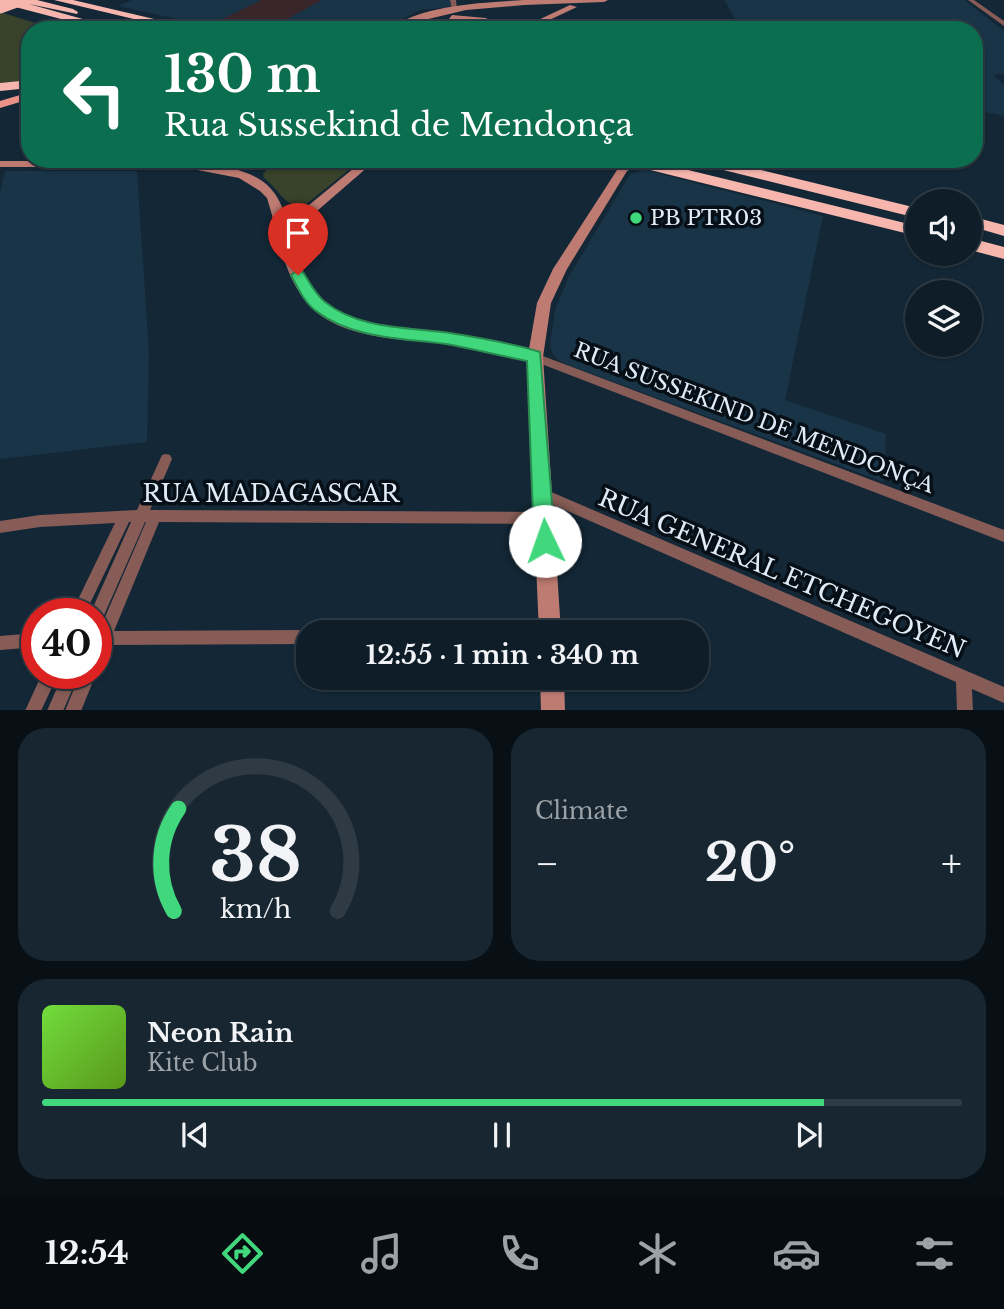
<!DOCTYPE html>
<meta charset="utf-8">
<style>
:root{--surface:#0e1d28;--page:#172630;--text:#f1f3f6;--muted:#9ba2a8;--line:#2e3b45;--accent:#41d77c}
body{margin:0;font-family:"Libre Baskerville",serif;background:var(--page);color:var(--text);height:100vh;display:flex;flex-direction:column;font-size:26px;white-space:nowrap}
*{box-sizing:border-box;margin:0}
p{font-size:23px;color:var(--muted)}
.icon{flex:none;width:38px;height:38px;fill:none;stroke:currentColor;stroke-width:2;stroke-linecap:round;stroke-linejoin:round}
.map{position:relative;height:710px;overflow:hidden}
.sheet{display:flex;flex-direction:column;gap:18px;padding:18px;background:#081016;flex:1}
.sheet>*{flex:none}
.top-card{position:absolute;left:21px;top:21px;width:962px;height:147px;border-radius:28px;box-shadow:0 2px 5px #0004,0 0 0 2px var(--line);background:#0b6e4f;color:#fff;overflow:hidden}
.fabs{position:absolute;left:905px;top:189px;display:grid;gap:14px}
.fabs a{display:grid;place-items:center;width:77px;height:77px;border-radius:50%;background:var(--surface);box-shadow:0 2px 5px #0004,0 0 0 2px var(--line);font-size:35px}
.speed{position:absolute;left:21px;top:598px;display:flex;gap:14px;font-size:35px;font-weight:700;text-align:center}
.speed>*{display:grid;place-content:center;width:91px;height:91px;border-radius:50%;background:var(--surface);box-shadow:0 2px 5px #0004,0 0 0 2px var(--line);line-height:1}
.speed .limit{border:10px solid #d22;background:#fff;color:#111}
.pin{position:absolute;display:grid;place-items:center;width:60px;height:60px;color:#fff;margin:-72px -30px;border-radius:50% 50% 50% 0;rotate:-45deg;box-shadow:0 0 7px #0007}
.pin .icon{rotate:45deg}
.me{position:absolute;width:77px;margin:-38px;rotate:357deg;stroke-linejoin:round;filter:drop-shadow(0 0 5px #0008)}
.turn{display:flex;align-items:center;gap:24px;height:147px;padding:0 28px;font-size:32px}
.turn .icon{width:91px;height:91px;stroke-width:2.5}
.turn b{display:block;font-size:49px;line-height:60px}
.big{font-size:52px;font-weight:800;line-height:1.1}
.sheet .card{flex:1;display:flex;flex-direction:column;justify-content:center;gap:10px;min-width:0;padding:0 24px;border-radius:28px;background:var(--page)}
.sheet .dial{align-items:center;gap:0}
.dial svg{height:182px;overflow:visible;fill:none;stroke:var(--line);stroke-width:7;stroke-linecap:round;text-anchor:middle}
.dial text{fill:var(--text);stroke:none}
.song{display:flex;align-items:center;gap:21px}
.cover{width:84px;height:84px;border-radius:10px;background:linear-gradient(135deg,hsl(100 70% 55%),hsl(90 70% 35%))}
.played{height:7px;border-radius:4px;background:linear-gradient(90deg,var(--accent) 85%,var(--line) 85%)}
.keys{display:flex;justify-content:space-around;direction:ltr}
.heat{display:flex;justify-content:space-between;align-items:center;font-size:38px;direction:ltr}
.sheet .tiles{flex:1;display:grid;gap:18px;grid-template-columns:1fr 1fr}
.card:last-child{grid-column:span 2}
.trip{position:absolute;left:296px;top:620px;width:413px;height:70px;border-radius:28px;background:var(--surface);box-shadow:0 2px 5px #0004,0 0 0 2px var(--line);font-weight:800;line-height:70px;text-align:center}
.menu{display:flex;height:112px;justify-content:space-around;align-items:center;background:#060c10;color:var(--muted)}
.menu .icon{width:49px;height:49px}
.menu .current{color:var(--accent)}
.menu b{font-size:32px;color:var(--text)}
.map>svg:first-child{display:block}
.commercial{fill:#39262b}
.built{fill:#193347}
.green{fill:#39422a}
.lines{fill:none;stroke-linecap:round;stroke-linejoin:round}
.street{fill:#875c56;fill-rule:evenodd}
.secondary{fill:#be7b72;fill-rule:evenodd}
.primary{fill:#e99287;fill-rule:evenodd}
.highway{fill:#f6b6ad;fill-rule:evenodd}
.highway-bridge{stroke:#f6b6ad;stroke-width:11}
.route{fill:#41d77c;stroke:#2a8c51;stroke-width:2}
.poi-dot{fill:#41d77c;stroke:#070f16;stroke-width:2.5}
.labels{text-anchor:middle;stroke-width:7;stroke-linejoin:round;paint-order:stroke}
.poi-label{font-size:21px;fill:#dfebf6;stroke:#070f16;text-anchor:start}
.street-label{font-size:21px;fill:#dfebf6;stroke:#070f16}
.near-street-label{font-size:24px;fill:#dfebf6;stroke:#070f16}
</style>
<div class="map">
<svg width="1004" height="711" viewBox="0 0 1004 711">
<rect width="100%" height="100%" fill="#132736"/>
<path class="commercial" d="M 261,0 L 322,0 L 268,30 L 221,30 L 208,26 Z"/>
<path class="built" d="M 132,0 L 261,0 L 208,26 L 118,6 Z
M 322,0 L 451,0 L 452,7 L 420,10 L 380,30 L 268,30 Z
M 724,0 L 964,0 L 1004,31 L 1004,74 L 993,75 L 1004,85 L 1004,116 L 975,110 L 975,30 L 742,30 Z
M 452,20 L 470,22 L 484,30 L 405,30 L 423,23 Z
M 645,170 L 823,216 L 785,400 L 886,434 L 884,482 L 568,365 L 558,360 L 552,353 L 550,344 L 555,310 L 568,278 L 630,174 Z
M 5,171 L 137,171 L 149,352 L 147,442 L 0,459 L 0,193 Z"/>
<path class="green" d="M 0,12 L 57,30 L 30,30 L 30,80 L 0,83 Z
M 350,161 L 355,165 L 305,205 C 285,209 279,189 264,178 L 263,174 L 268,168 Z"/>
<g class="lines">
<path class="street" d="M 450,0 L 456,0 L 457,10 L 452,9 Z
M 968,0 L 974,0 L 1004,21 L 1004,26 Z
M 535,353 L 1004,530 L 1004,542 L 531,360 L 530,357 L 531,354 Z
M 166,454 L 170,455 L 172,459 L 150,510 L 543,512 L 548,514 L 549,518 L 548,522 L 543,524 L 159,522 L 114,631 L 308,630 L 313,632 L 308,632 L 308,644 L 108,645 L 101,660 L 96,662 L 96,631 L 99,631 L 146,522 L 145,522 L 101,622 L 96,624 L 96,614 L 90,614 L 131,522 L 129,522 L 85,614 L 71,614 L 115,523 L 40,527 L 0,533 L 0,521 L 40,515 L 137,510 L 162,455 Z
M 542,488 L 1004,687 L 1004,703 L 972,689 L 973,711 L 957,711 L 956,682 L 538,498 L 536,494 L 538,490 Z
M 37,633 L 37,647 L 0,650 L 0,636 Z
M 42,674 L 58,674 L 41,711 L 25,711 Z
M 63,674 L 79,674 L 63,711 L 47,711 Z
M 80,674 L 96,674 L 81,711 L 65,711 Z"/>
<path class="secondary" d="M 524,0 L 608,0 L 604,2 L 524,5 L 466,10 L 416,22 L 398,30 L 387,30 C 424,4 480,3 524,0 Z
M 570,5 L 577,7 L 528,30 L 517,30 Z
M 452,15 L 486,18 L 504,30 L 494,30 L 481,22 L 449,19 Z
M 347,159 L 310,167 L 227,167 C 267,177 278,189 289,227 L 309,205 L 365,159 L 377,159 L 317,211 L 292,239 C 297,258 303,279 316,294 C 349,331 409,327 454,334 C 479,337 504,343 529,349 L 537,303 L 553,269 L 619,167 L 637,160 L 643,163 L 627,171 L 567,269 L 551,303 L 543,357 L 561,632 L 539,632 L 527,361 C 503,354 479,349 454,345 C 406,338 336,342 304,299 C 282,270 278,232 267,198 L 260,191 L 239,178 L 182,167 L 0,167 L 0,161 L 190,161 L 218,166 L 219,162 L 223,161 Z
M 540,677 L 564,677 L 565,711 L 541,711 Z"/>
<path class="primary" d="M 30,92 L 30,99 L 0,108 L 0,101 Z"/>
<path class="highway" d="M 0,0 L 37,0 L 73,9 L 78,12 L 77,14 L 29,4 L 122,30 L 103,30 L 0,3 Z
M 54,0 L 73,0 L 201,30 L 180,30 Z
M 30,80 L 30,88 L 0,91 L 0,83 Z
M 616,159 L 643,159 L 917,226 L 917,236 L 618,162 Z
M 689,159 L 716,159 L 917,208 L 917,218 L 691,162 Z
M 970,216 L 1004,225 L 1004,236 L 970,226 Z
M 970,238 L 1004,247 L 1004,259 L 970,250 Z"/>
<path class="highway-bridge" d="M 0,8 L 22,0"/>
</g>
<path class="route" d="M 298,270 L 303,272 C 310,283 315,294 325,302 C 360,330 409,327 450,333 C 479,338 512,343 540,352 L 555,541 L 552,548 L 545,551 L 537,548 L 534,541 L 527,361 C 502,356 477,350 452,345 C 407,338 354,340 316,311 C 304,302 298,288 291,275 Z"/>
<circle class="poi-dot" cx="636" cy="218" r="7"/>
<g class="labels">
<g class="poi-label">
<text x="650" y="225">PB PTR03</text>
</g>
<g class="street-label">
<text transform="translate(754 418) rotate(21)" y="7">RUA SUSSEKIND DE MENDONÇA</text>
</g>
<g class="near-street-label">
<text x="271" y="502">RUA MADAGASCAR</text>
<text transform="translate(782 574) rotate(23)" y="8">RUA GENERAL ETCHEGOYEN</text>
</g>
</g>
</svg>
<div class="fabs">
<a><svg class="icon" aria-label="sound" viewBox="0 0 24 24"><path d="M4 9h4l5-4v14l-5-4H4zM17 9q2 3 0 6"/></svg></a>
<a><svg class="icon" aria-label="layers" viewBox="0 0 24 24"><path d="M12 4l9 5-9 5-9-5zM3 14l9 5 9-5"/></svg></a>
</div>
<div class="speed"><div class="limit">40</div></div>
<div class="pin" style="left:298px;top:275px;background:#d93025"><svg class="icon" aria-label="arrive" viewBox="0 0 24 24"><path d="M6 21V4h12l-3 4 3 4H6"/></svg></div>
<svg class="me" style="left:545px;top:541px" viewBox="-20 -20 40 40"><circle r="19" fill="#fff"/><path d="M0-13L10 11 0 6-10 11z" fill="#41d77c"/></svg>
<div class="trip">12:55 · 1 min · 340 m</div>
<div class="top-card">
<div class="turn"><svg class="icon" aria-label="left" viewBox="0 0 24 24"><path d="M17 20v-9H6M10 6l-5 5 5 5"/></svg><div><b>130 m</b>Rua Sussekind de Mendonça</div></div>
</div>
</div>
<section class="sheet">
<div class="tiles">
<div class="card dial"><svg viewBox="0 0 100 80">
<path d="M14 69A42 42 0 1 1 86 69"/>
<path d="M14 69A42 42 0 0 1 16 24" stroke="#41d77c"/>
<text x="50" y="56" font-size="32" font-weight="700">38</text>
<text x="50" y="72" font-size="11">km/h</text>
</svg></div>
<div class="card"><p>Climate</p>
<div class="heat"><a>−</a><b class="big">20°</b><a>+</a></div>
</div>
<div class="card">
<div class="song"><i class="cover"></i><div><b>Neon Rain</b><p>Kite Club</p></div></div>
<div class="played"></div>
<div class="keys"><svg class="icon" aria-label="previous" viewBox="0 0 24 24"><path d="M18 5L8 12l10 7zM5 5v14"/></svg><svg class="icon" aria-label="pause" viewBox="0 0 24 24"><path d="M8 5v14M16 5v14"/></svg><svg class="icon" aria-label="next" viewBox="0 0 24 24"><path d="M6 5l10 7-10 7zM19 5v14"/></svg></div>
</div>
</div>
</section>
<nav class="menu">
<b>12:54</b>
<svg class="icon current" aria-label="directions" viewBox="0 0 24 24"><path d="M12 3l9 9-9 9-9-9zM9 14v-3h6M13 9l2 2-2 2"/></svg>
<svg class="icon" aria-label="music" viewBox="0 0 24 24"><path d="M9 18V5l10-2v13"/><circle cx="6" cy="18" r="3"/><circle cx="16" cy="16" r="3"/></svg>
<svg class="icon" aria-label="phone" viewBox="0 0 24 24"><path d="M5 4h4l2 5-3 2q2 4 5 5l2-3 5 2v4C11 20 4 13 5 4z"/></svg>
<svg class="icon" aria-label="climate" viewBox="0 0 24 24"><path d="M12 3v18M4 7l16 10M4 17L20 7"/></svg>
<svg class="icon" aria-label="car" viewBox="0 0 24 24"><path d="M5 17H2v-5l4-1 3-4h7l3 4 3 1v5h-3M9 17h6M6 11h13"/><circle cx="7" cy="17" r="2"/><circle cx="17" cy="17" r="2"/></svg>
<svg class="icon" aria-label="filters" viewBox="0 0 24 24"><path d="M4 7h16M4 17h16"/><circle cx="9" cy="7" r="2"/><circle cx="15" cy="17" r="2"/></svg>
</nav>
